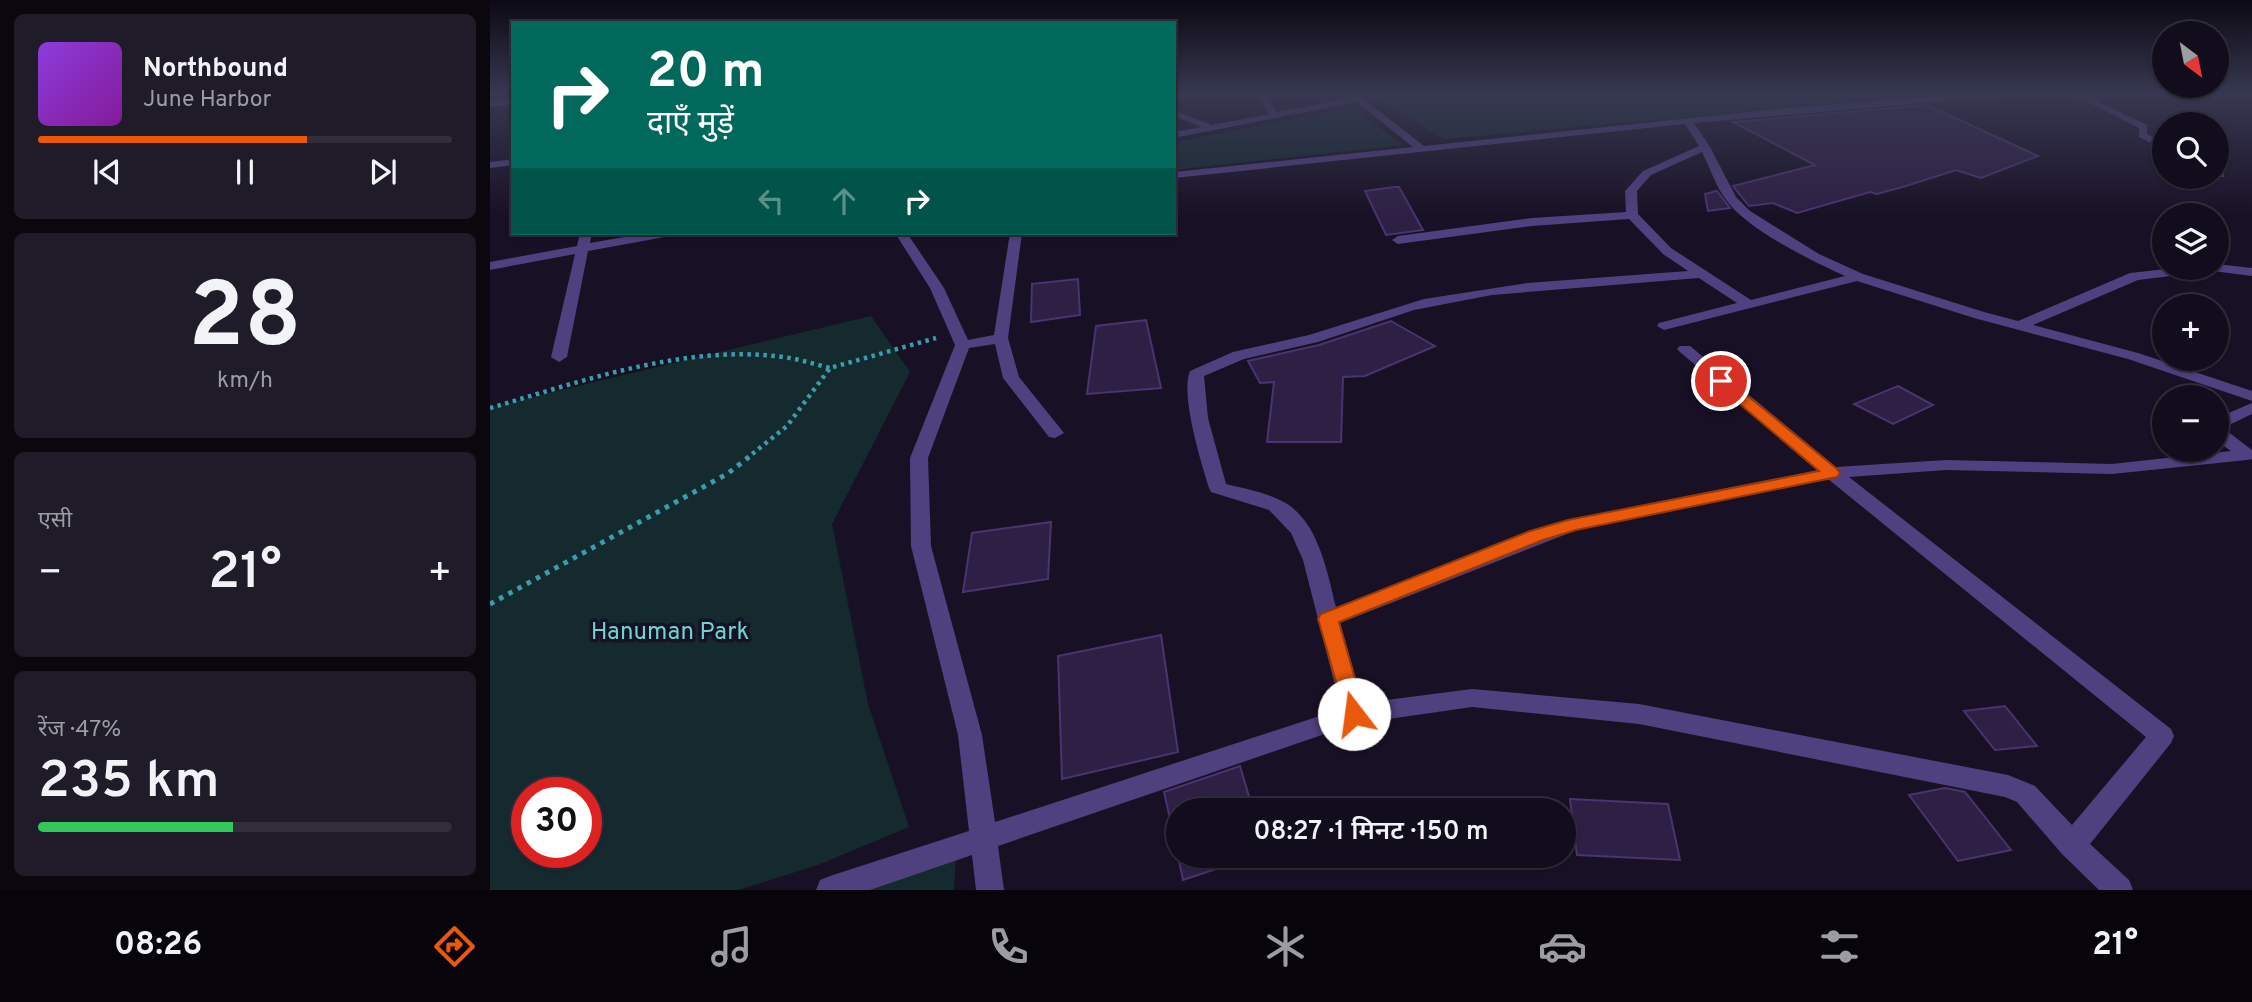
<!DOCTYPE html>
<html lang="hi">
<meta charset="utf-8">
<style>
:root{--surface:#120d1c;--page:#1f1b29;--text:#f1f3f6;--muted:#9c9ca3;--line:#312d3b;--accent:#ea580c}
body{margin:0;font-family:Overpass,"Noto Sans Devanagari",sans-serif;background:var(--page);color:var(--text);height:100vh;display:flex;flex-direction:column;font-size:26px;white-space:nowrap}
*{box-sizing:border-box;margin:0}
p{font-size:23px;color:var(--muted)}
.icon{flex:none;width:38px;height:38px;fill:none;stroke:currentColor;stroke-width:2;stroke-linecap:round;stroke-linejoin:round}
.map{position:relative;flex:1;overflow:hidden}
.details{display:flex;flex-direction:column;gap:14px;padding:14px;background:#0a070f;width:490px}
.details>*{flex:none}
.guide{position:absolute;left:21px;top:21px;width:665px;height:214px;border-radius:0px;box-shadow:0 2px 5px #0004,0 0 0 2px var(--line);background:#00695c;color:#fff;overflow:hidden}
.needle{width:46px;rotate:148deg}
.fabs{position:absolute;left:1662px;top:21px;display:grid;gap:14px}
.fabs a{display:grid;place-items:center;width:77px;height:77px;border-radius:50%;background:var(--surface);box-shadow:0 2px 5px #0004,0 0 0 2px var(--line);font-size:35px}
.speed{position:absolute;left:21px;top:777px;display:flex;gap:14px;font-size:35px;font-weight:700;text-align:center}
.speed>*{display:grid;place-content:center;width:91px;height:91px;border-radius:50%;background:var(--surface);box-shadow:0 2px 5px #0004,0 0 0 2px var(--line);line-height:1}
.speed .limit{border:10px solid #d22;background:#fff;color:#111}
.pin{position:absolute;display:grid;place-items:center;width:60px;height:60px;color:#fff;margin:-30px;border:4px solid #fff;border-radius:50%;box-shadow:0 2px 7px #0007}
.me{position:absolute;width:77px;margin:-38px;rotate:345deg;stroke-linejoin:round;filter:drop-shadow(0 0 5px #0008)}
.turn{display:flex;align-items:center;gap:24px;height:147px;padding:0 21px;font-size:32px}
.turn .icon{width:91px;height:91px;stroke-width:2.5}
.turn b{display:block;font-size:49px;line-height:60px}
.lanes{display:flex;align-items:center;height:66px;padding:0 21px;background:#0003;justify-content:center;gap:35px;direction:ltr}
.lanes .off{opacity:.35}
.big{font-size:52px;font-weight:600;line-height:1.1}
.details .tile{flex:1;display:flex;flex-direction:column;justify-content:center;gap:10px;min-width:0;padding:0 24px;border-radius:10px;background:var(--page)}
.details .dial{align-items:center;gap:0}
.dial b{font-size:91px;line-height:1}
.song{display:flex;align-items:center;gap:21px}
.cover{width:84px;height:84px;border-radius:10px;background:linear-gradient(135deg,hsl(270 70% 55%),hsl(290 70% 35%))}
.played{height:7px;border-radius:4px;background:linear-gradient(90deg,var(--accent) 65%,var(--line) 65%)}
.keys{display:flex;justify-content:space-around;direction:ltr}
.heat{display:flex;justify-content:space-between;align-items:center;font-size:38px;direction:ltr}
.charge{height:10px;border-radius:5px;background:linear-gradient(90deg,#34c759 47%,var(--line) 0)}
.trip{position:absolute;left:676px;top:798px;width:410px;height:70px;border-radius:35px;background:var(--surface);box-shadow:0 2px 5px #0004,0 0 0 2px var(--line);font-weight:600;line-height:70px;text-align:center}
.tabs{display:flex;height:112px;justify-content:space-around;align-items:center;background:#07050b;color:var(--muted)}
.tabs .icon{width:49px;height:49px}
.tabs .active{color:var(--accent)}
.tabs b{font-size:32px;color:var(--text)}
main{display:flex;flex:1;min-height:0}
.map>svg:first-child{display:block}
.green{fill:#152a2e;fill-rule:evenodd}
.building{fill:#2e1f44;stroke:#4a336e;stroke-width:2}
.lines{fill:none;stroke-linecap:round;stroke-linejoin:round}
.path-far1{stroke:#3a9dad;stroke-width:4.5;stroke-dasharray:3.5 4.5;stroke-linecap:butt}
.path{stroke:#3a9dad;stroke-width:5;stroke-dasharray:4.5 6;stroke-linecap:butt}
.minor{fill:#4f407f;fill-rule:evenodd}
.route{fill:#ea580c;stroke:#983908;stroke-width:2}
.labels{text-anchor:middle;stroke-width:7;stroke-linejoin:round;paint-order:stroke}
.near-park-label{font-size:24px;fill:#6ad6d1;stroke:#181125}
</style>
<main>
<section class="details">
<div class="tile">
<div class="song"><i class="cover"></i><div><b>Northbound</b><p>June Harbor</p></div></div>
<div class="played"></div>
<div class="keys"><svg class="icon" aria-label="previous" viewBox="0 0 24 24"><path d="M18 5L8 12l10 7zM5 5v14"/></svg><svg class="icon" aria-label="pause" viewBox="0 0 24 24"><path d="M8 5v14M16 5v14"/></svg><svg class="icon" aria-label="next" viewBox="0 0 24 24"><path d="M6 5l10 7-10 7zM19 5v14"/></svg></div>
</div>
<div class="tile dial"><b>28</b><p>km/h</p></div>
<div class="tile"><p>एसी</p>
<div class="heat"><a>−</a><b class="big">21°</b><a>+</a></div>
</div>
<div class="tile"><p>रेंज · 47%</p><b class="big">235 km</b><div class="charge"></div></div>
</section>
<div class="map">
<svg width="1762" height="890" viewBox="0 0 1762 890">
<rect width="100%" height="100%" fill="#181125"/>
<path class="green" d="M 876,93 L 1462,93 L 954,139 Z
M 863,108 L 913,145 L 684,170 L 684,142 Z
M 381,316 L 420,372 L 342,524 L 378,704 L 419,827 L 328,865 L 248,890 L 0,890 L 0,407 ZM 37,793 L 96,793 L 96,852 L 37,852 Z
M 466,857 L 464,890 L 377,890 Z"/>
<path class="building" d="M 1437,105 L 1548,156 L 1491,178 L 1466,170 L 1416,186 L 1387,194 L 1380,192 L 1307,213 L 1283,203 L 1259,206 L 1243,186 L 1325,165 L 1243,122 Z
M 904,187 L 909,187 L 933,230 L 896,235 L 875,191 Z
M 1227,191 L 1240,208 L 1218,211 L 1215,194 Z
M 588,279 L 590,315 L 541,322 L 542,284 Z
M 656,320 L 671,388 L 597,394 L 606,326 Z
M 901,321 L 945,346 L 875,376 L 853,377 L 851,442 L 777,442 L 784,382 L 770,383 L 758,361 L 829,345 Z
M 1408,386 L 1443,405 L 1403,424 L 1364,404 Z
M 561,522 L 558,579 L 473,592 L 482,533 Z
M 671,635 L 688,752 L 572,779 L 568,656 Z
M 1515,706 L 1547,746 L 1505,750 L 1474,711 Z
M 750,766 L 763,810 L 688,810 L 688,855 L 674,792 Z
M 1455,788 L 1475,792 L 1521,850 L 1468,861 L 1419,795 Z
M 1080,799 L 1178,804 L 1190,860 L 1087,855 Z
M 688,856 L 765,856 L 693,880 Z"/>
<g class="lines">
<path class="path-far1" d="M 0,408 C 93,381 195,344 293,357 C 309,359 324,364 340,368
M 256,459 L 297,426 L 340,368 L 446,338"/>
<path class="path" d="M 0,604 L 237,474 L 259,457"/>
<path class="minor" d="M 768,93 L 776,93 L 787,112 L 861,98 L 859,93 L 866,93 L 934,146 L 1286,109 L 1486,93 L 1516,93 L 1512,96 L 1204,123 L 1220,147 L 1246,197 L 1260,211 L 1329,254 L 1373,274 L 1494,312 L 1528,321 L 1640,273 L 1685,268 L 1727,268 L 1727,264 L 1762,268 L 1762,276 L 1723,271 L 1648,280 L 1543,325 L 1648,353 L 1762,391 L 1762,401 L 1638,359 L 1484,318 L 1367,281 L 1174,330 L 1167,326 L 1169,323 L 1247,303 L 1209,278 L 1002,295 L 924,310 L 828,342 L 754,359 L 714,376 L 718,418 L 736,484 C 755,489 776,492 794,502 C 829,522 837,572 846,607 L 1077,520 L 1328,470 L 1190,352 L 1187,349 L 1190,346 L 1200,346 L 1346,467 L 1456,460 L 1622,464 L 1741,451 L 1727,441 L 1727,418 L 1762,403 L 1762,414 L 1733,428 L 1762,450 L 1762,459 L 1757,460 L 1622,474 L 1456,470 L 1359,477 L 1681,729 L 1684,736 L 1681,743 L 1600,844 L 1639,880 L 1643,890 L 1609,890 L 1572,854 L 1527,802 L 1515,797 L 1149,724 L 982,707 L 864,724 L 508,846 L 514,890 L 486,890 L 482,855 L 380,890 L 326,890 L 330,880 L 340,876 L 479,831 L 468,735 L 421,546 L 420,458 L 465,345 L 440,288 L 405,233 L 417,233 L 454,288 L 478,340 L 504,335 L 520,233 L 532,233 L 518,338 L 529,377 L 574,433 L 565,438 L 559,437 L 513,378 L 505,344 L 479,348 L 438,458 L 441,546 L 492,735 L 505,822 L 851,709 L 813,560 L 801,533 L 779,510 L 721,492 L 719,488 C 711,462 690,394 700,371 L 743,352 L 819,335 L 934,299 L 1037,283 L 1198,271 L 1173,254 L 1139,219 L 1042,226 L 908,244 L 902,240 L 908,236 L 1042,218 L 1136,212 L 1135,191 L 1153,171 L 1209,146 L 1195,124 L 684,178 L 684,172 L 923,147 L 867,102 L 684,138 L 684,132 L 711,127 L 684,116 L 684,110 L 722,125 L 778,114 ZM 1212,152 C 1220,168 1226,187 1237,201 C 1258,230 1322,261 1355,276 L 1261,300 L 1181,248 L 1148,214 L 1147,191 L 1161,175 ZM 1338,479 L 1656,737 L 1582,825 L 1545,786 L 1518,775 L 1149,704 L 982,689 L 873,703 L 850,623 L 1087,530 Z
M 1580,93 L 1590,93 L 1657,125 L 1657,134 L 1675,143 L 1675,150 L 1649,137 L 1649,128 Z
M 23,98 L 23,104 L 0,107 L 0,101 Z
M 23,159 L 23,165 L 0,168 L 0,162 Z
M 1727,171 L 1734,173 L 1734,177 L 1725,177 L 1727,177 Z
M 90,233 L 102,233 L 100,243 L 157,233 L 181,233 L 175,237 L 98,251 L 77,357 L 69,362 L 61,357 L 85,254 L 0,270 L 0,262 L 87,246 Z"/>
</g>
<linearGradient id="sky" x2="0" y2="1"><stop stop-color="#0d0914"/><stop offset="0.43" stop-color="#373851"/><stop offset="1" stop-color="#373851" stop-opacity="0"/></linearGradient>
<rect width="1762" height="217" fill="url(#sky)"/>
<path class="route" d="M 1231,376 L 1236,378 L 1347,469 L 1350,473 L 1347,477 L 1086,530 L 1053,540 L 849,622 L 875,714 L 872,720 L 864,723 L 857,720 L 828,619 L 831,614 L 1040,531 L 1078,520 L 1329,471 L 1226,384 L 1224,381 Z"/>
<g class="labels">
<g class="near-park-label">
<text x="180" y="639">Hanuman Park</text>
</g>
</g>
</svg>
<div class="fabs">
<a><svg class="needle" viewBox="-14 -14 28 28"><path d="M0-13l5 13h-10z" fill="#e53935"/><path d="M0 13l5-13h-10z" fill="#9c9ca3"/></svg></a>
<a><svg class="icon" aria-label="search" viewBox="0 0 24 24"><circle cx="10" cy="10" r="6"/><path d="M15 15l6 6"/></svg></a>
<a><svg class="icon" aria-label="layers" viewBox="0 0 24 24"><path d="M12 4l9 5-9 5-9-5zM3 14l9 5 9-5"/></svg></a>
<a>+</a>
<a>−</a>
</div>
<div class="speed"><div class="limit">30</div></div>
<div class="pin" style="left:1231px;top:381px;background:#d93025"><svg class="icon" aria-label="arrive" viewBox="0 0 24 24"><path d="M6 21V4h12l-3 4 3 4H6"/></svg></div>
<svg class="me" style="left:864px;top:714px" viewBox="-20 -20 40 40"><circle r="19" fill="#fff"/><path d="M0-13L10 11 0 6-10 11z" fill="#ea580c"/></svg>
<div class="trip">08:27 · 1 मिनट · 150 m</div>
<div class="guide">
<div class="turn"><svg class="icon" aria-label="right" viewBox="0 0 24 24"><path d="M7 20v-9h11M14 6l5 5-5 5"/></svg><div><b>20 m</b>दाएँ मुड़ें</div></div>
<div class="lanes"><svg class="icon off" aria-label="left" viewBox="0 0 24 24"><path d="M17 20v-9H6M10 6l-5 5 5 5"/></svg><svg class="icon off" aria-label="ahead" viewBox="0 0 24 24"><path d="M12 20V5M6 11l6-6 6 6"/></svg><svg class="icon" aria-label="right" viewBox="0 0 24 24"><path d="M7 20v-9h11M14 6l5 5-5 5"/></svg></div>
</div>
</div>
</main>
<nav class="tabs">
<b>08:26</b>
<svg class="icon active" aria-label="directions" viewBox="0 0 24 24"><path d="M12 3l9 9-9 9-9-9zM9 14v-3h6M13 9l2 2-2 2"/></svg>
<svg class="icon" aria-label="music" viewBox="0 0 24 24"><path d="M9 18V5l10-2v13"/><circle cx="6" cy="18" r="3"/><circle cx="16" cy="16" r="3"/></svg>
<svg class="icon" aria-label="phone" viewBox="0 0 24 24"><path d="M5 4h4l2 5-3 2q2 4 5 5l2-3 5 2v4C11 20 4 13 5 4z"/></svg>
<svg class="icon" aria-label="climate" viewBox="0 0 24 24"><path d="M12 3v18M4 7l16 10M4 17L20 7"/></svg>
<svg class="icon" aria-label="car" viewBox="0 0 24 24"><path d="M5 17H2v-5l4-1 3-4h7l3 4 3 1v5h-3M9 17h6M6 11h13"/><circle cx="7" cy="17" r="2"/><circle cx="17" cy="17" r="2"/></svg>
<svg class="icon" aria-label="filters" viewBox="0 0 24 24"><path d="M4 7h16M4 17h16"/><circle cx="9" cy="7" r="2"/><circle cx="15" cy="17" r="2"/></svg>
<b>21°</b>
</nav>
